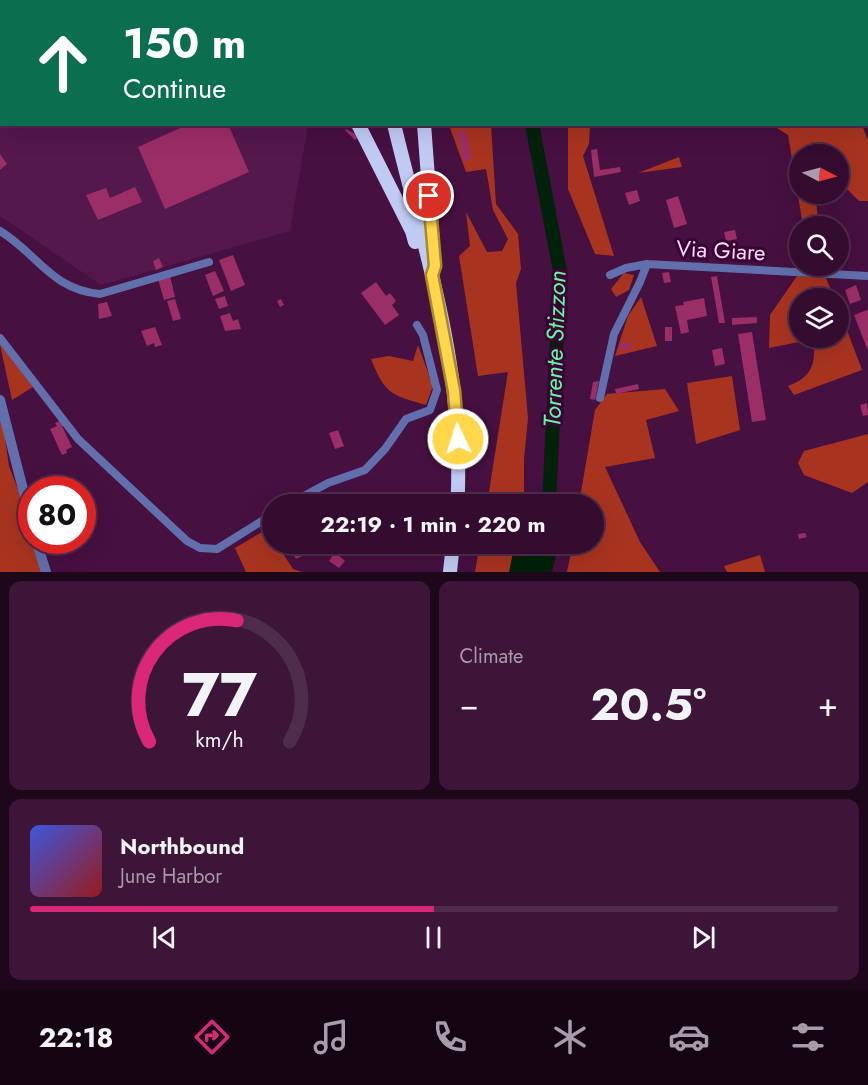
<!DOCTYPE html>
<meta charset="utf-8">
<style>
:root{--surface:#340c30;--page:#3c1538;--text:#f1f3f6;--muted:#a99bab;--line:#4e2c4c;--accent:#db2777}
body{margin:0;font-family:Jost,sans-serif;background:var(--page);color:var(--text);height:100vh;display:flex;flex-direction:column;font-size:22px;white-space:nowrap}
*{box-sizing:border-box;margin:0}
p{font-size:20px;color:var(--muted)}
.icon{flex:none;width:33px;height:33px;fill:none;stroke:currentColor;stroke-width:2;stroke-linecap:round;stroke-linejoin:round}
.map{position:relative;height:572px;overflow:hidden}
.side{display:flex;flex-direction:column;gap:9px;padding:9px;background:#1d071a;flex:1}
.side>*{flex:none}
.banner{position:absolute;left:0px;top:0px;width:868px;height:126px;box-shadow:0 6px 24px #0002,0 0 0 2px var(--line);background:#0b6e4f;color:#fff;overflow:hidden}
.needle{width:39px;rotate:96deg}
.tools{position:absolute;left:789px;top:144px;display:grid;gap:12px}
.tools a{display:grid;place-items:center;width:60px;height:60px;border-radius:50%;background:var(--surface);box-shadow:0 6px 24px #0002,0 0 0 2px var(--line);font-size:30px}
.speed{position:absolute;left:18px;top:476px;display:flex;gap:12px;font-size:30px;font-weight:700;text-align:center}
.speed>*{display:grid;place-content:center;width:78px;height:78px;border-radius:50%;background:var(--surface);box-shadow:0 6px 24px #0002,0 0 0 2px var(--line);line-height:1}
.speed .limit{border:9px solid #d22;background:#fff;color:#111}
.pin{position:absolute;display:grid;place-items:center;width:51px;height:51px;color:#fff;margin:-26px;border:3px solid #fff;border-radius:50%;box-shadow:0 2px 6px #0007}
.me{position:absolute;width:66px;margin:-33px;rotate:356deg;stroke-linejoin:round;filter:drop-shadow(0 0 4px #0008)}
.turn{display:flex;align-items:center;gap:21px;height:126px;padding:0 24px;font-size:27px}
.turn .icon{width:78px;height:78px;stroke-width:2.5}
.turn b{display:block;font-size:42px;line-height:51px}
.big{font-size:45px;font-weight:700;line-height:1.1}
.side .card{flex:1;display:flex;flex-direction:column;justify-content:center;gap:9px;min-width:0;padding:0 21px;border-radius:12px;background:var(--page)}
.side .dial{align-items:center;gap:0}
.dial svg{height:156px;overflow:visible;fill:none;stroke:var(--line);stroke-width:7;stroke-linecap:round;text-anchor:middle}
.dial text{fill:var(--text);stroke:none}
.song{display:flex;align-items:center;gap:18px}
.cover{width:72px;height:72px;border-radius:9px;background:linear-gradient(135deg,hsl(230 70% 55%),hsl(0 70% 35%))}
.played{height:6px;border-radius:3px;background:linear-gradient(90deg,var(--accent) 50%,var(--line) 50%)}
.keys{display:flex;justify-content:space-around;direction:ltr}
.heat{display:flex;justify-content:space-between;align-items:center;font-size:33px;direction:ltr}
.side .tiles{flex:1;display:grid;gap:9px;grid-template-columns:1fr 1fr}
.card:last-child{grid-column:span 2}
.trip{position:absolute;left:262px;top:494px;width:342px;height:60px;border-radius:30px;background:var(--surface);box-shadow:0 6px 24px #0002,0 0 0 2px var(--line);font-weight:700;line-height:60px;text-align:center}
.menu{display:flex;height:96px;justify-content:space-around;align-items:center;background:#150513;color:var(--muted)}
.menu .icon{width:42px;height:42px}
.menu .selected{color:var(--accent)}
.menu b{font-size:27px;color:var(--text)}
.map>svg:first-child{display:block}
.built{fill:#54184d}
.forest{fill:#a83420}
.water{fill:#00220b}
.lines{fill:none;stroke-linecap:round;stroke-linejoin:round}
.river{stroke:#00220b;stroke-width:14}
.building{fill:#9b2e67}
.minor{stroke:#6170ad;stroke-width:8}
.tertiary{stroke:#6170ad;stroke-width:10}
.trunk{stroke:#c0cbf4;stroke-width:14}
.route-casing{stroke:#a68a30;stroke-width:15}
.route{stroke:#ffd54a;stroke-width:10}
.labels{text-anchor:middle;stroke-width:6;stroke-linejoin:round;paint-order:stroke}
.street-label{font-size:22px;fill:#fedcf7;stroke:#3b0436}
.water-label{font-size:24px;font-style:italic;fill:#63fa9a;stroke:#3b0436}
</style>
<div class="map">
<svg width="868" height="572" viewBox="0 0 868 572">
<rect width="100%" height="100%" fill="#461040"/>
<path class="built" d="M 0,0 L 324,0 L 2,2 L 2,124 L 308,125 L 290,231 L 101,285 L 0,216 Z"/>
<path class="forest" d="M 449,125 L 491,125 L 496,204 L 518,234 L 521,269 L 516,283 L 528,418 L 524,459 L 524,504 L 487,504 L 508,372 L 478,376 L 459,256 L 470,246 L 466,212 L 487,252 L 502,251 L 508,239 L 493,210 L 486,169 L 466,172 Z
M 568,125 L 590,125 L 589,144 L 583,156 L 614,256 L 595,254 L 568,189 Z
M 772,125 L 862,125 L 868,141 L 868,201 L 859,201 L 839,181 L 838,154 L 800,154 L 800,194 L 818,194 L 816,196 L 818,226 L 803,226 L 788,135 Z
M 679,157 L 682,167 L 638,173 Z
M 624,273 L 634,275 L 629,290 L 616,297 L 611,289 Z
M 797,276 L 826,278 L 834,298 L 800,298 L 800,338 L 838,338 L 839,309 L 862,370 L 794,395 L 788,386 C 813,376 815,365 814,339 L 769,348 L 770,315 Z
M 641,297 L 657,346 L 615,356 L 628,316 Z
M 0,344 L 33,387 L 12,400 L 0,345 Z
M 418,345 L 433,386 L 426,405 C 391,395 385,394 371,359 L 389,356 L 413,361 Z
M 732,376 L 740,430 L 696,444 L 687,383 Z
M 665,389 L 679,411 L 646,420 L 655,458 L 605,467 L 640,542 L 660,572 L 567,572 L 573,543 L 594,543 L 594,504 L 579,504 L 595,410 L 607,394 Z
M 0,404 L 9,466 L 25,508 L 31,530 L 32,540 L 46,572 L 0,572 Z
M 868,434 L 868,482 L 852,493 L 804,475 L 798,463 L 804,451 Z
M 267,529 L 273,538 L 273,543 L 276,543 L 293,569 L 302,572 L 246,572 L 235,548 Z
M 480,543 L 518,543 L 510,572 L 475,572 Z
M 760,555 L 765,572 L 727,572 L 724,566 Z"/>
<path class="water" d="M 515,543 L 559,543 L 552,572 L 509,572 Z"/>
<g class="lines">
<path class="river" d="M 508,0 L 509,2
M 532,124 L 560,271 L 549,504"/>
</g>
<path class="building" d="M 189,124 L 228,124 L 249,172 L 165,209 L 138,147 Z
M 346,129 L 359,136 L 355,140 L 345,130 Z
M 465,130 L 472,160 L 464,161 L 457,132 Z
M 597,149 L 600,170 L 620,167 L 621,172 L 594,177 L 591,150 Z
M 0,154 L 7,164 L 0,170 Z
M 135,187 L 142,202 L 98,220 L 86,195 L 106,188 L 110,198 Z
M 637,190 L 640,201 L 629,205 L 625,193 Z
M 678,196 L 687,224 L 674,228 L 666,200 Z
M 735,230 L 737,239 L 726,241 L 724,232 Z
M 233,255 L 245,285 L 231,291 L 219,260 Z
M 159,258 L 163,267 L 156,270 L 153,261 Z
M 215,271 L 224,291 L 213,296 L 205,275 Z
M 669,272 L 671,282 L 664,283 L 662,273 Z
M 170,276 L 175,297 L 164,300 L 158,279 Z
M 717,276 L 725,323 L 719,323 L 711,277 Z
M 376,282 L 386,296 L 390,293 L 396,301 L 392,305 L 399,315 L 385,325 L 361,293 Z
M 856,285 L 861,300 L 850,304 L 845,290 Z
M 225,296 L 228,306 L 219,309 L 215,299 Z
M 704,298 L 707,316 L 687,320 L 689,332 L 681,334 L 675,306 L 684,305 L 683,302 Z
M 175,299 L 181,319 L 173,321 L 167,301 Z
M 281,299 L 284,305 L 280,307 L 277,301 Z
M 107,302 L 112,316 L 99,319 L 98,304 Z
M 867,310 L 868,311 L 868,351 L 854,315 Z
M 230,313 L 233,321 L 238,319 L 241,329 L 225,331 L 220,316 Z
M 757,317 L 757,323 L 732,325 L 732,318 Z
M 155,327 L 162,345 L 155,347 L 154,343 L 147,346 L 141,331 Z
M 665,327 L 672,327 L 672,341 L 665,341 Z
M 752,332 L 766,420 L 752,422 L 738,334 Z
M 620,343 L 631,343 L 631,350 L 619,349 Z
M 722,348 L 725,364 L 715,366 L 712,350 Z
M 599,381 L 595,400 L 590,399 L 593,382 Z
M 638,384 L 639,389 L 616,394 L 615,389 Z
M 867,403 L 868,415 L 863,416 L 860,405 Z
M 62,420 L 64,425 L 62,426 L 72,447 L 66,450 L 67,453 L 62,455 L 50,429 L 57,426 L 55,423 Z
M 338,430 L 344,446 L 335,449 L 329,433 Z
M 805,533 L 807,537 L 799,539 L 798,534 Z
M 301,550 L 304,555 L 296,559 L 293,554 Z
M 335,552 L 345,561 L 339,568 L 329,561 Z"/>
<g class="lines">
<path class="minor" d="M 182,0 L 184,2
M 62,2 L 63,0
M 0,48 L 2,47
M 0,77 L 2,78
M 0,231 C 37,253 50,289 100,294 L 209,262
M 610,275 L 626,268 L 647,264 L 868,276
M 0,338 L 78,439 L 187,541 L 200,548 L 217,549 L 273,514
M 600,398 L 614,334 L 640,282 L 647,264
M 289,504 L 328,483 L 365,470 L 385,449 L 406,419 L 430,410 L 437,390 L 423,335 L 417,325"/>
<path class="tertiary" d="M 0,400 L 32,524
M 36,540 L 46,572"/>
<path class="trunk" d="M 366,0 L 367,2
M 403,0 L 403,2
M 336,2 L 337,0
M 358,124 L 412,231 L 415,242
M 394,124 C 420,233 456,341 458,453 C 458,470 459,487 457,504
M 424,124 L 434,258
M 450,572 L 453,543"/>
</g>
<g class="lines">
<defs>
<path id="route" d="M 429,196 L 435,266 L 432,275 L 454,391 L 458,439"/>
</defs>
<use href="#route" class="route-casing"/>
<use href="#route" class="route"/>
</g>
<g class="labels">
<g class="street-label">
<text transform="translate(721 250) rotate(3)" y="8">Via Giare</text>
</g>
<g class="water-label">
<text transform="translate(555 349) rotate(-88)" y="8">Torrente Stizzon</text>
</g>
</g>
</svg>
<div class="tools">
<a><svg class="needle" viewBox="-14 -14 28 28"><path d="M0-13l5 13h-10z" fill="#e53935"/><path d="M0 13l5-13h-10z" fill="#a99bab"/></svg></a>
<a><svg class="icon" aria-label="search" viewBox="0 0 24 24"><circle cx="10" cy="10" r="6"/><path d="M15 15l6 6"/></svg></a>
<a><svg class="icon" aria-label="layers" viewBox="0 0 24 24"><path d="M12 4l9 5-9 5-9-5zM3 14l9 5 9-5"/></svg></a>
</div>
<div class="speed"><div class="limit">80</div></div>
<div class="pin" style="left:429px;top:196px;background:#d93025"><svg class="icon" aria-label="arrive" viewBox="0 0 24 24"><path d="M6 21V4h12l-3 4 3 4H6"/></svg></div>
<svg class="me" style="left:458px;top:439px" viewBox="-20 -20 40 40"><circle r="17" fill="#ffd54a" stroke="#fff" stroke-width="3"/><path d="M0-11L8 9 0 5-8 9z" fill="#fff"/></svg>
<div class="trip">22:19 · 1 min · 220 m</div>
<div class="banner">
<div class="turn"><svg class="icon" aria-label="ahead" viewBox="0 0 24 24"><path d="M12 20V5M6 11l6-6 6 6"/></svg><div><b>150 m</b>Continue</div></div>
</div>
</div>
<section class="side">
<div class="tiles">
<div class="card dial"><svg viewBox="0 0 100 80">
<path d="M14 69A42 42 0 1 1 86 69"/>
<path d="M14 69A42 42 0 0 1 59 7" stroke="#db2777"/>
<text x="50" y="56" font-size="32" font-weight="700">77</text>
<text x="50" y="72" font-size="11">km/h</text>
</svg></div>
<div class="card"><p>Climate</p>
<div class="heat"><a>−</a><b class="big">20.5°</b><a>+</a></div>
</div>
<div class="card">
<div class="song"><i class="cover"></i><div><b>Northbound</b><p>June Harbor</p></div></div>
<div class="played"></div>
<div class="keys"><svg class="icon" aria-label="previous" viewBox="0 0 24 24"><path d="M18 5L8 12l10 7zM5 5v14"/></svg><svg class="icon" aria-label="pause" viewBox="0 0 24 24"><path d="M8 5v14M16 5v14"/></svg><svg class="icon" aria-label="next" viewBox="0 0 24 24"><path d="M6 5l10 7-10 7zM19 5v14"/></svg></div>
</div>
</div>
</section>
<nav class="menu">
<b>22:18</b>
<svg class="icon selected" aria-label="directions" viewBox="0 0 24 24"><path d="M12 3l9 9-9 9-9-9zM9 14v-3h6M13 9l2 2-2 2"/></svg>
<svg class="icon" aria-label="music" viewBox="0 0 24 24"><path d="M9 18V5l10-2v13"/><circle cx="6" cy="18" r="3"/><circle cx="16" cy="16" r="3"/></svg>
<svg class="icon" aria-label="phone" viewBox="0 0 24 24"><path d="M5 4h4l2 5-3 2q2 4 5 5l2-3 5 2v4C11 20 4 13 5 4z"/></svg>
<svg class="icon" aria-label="climate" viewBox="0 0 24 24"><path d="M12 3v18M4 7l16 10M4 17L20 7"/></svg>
<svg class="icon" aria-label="car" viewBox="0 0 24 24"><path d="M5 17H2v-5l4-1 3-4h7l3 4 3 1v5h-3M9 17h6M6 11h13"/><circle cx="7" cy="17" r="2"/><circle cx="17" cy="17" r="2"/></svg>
<svg class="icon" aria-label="filters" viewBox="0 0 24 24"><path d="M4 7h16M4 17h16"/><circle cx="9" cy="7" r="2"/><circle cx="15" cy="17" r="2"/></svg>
</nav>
